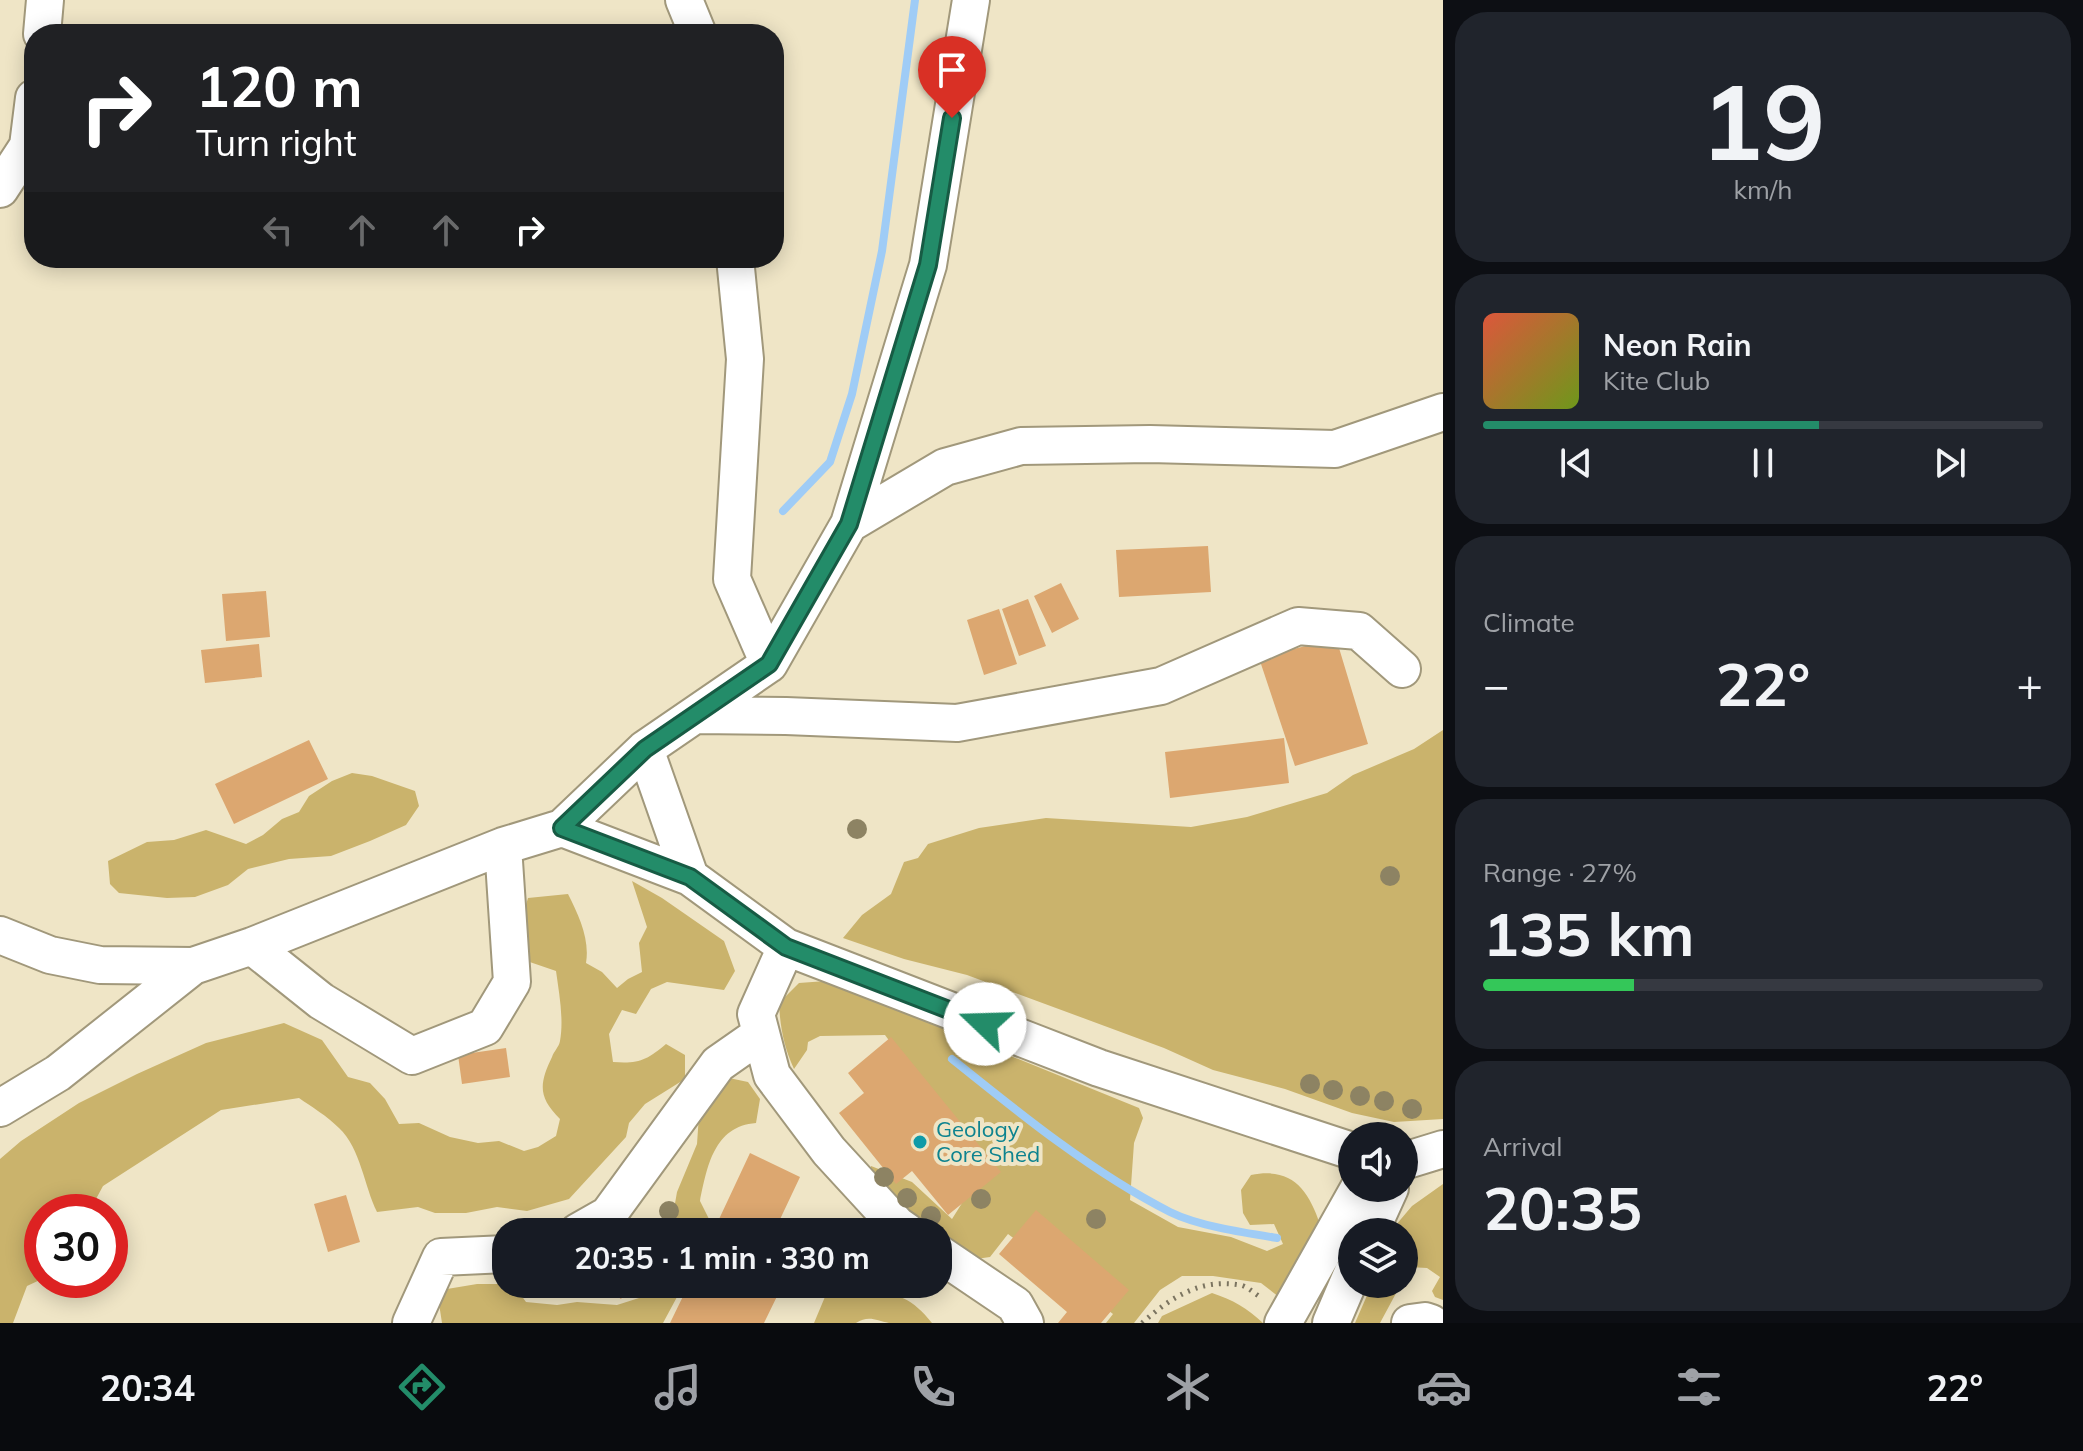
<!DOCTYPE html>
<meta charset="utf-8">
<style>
:root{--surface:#171b24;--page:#20242c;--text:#f1f3f6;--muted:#9ea1a6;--line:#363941;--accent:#238c69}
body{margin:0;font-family:Mulish,sans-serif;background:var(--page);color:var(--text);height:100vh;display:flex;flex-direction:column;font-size:30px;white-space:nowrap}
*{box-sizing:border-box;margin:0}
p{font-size:26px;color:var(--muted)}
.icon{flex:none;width:44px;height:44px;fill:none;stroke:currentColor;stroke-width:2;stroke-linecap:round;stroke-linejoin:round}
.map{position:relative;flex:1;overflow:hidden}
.drawer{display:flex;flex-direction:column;gap:12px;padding:12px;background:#0d0f14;width:640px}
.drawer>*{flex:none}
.hud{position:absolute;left:24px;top:24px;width:760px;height:244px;border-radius:32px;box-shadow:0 4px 20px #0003;background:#202124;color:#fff;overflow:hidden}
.controls{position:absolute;left:1338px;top:1122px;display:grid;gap:16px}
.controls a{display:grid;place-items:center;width:80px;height:80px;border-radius:50%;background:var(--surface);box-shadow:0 4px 20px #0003;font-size:40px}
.speed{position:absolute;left:24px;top:1194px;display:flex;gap:16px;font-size:40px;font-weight:700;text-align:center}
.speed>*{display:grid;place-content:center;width:104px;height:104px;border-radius:50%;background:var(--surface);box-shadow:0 4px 20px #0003;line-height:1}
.speed .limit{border:12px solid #d22;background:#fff;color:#111}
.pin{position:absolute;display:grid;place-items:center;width:68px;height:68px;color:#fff;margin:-82px -34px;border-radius:50% 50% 50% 0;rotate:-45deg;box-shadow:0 0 8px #0007}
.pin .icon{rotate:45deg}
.me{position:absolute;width:88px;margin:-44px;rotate:291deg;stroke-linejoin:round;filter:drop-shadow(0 0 6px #0008)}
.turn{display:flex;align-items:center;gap:28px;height:168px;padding:0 40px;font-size:36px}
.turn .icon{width:104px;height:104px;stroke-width:2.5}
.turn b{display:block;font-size:56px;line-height:68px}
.lanes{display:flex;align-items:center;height:76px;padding:0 40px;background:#0003;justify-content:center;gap:40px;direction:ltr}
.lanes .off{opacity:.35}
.big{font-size:60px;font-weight:700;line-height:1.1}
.drawer .card{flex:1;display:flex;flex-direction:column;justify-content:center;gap:12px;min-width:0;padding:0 28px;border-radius:32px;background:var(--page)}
.drawer .dial{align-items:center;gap:0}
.dial b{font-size:104px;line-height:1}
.song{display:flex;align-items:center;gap:24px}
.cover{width:96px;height:96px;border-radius:12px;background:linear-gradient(135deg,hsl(10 70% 55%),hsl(80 70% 35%))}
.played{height:8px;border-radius:4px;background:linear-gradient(90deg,var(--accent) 60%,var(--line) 60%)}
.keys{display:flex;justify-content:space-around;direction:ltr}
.heat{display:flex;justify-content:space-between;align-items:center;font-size:44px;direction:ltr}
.charge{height:12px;border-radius:6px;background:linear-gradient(90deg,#34c759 27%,var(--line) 0)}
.trip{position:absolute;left:492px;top:1218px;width:460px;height:80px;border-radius:32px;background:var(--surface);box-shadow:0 4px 20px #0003;font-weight:700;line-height:80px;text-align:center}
.tabs{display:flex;height:128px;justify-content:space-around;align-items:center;background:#090b0e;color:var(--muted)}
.tabs .icon{width:56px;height:56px}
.tabs .on{color:var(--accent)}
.tabs b{font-size:36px;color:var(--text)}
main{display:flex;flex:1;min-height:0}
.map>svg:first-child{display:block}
.green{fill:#cab36c}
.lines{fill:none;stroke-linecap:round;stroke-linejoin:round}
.stream{stroke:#9fccf6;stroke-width:8}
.building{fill:#dca770}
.minor-casing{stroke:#a1987b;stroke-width:40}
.path{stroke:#7b7460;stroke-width:5;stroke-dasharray:2 6;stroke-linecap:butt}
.minor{stroke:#fff;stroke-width:36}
.tree{fill:#8d8363}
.route-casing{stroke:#175b44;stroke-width:20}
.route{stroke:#238c69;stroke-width:14}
.culture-dot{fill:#0f9aa8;stroke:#efe5c6;stroke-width:3}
.labels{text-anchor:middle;stroke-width:8;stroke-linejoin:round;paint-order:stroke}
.culture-label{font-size:22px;fill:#0d838f;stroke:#efe5c6;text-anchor:start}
</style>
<main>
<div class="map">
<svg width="1443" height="1323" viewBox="0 0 1443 1323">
<rect width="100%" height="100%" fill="#efe5c6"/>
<path class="green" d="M 1443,730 L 1443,1119 L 1394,1122 L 1352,1113 L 1285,1089 L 1213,1070 L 1164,1048 L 967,975 L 904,959 L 843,938 L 862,915 L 891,894 L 904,862 L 918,858 L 928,844 L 979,828 L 1046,818 L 1191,827 L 1247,817 L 1327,793 L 1353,775 L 1414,749 Z
M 352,773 L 372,776 L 415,791 L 419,806 L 406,825 L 370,841 L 331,856 L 289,859 L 248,869 L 228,885 L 195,897 L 167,898 L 119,893 L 110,884 L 108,861 L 147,842 L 174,840 L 206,830 L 246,844 L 263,835 L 282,819 L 299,812 L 309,796 L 332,781 Z
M 632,881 L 662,898 L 724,941 L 735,971 L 724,990 L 667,982 L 651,989 L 636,1014 L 622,1010 L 609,1034 L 613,1062 C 639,1064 647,1060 666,1044 L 685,1055 L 685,1079 L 645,1104 L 629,1123 L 626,1137 L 569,1199 L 527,1211 L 497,1207 L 466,1213 L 435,1213 L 418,1207 L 377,1212 C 364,1186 361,1149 339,1128 C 327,1116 312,1107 299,1098 L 221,1110 L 103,1186 L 89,1212 L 42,1212 L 42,1279 L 27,1286 L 13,1323 L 0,1323 L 0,1159 L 21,1141 L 79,1103 L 137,1074 L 206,1043 L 284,1023 L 322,1040 L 348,1077 L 370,1083 L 385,1099 L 399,1124 L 419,1123 L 450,1137 L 478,1143 L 499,1141 L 524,1151 L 538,1147 L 556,1136 L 560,1119 C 538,1097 539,1084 552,1057 C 554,1051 559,1047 560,1041 C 564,1019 559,993 556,971 L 521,959 L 516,939 L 528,898 L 568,894 C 579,916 590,939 586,963 L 602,972 L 617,988 L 628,979 L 642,972 L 639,943 L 647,927 Z
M 826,981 L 1139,1108 L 1143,1118 L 1134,1143 L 1130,1200 L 1178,1227 L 1231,1237 L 1267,1251 L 1283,1244 L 1274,1224 L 1250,1225 L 1243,1213 L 1241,1190 L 1251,1175 C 1292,1167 1308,1189 1320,1224 L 1284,1301 L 1261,1283 L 1213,1276 L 1182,1276 L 1160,1290 L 1134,1323 L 1106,1323 L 1113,1314 L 1008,1234 L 990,1257 L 976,1259 L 959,1250 L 938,1232 L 916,1225 L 870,1176 L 871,1166 L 912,1182 L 952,1219 L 986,1165 L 951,1124 L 885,1035 L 820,1036 L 808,1042 L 807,1050 L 794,1069 C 784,1047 780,1027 779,1003 L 799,983 Z
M 729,1078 L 748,1082 L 760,1099 L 756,1123 C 714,1126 707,1167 700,1201 L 710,1221 L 707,1232 L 670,1232 L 677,1192 L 697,1144 L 699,1115 Z
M 1443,1184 L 1443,1300 L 1435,1297 L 1432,1291 L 1440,1277 L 1427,1268 L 1409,1267 L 1404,1277 L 1404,1232 L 1390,1232 L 1412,1206 Z
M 477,1284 L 513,1284 L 526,1302 L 557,1305 L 577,1302 L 617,1305 L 639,1298 L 647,1284 L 684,1284 L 663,1323 L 442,1323 L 438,1297 L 447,1289 Z
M 836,1284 L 866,1284 L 869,1290 C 898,1293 913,1299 932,1323 C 918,1323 902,1323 889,1323 C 876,1320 868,1315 856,1323 L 814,1323 L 827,1292 Z
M 1372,1284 L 1401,1284 L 1380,1323 L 1355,1323 Z
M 1212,1293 C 1233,1300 1247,1308 1263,1323 L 1158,1323 L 1162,1316 Z"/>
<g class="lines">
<path class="stream" d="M 783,511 L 830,462 L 852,394 L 882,251 L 915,0
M 952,1059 C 1019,1113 1093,1173 1170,1212 C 1198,1226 1245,1233 1277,1238"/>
</g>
<path class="building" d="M 1208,546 L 1211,592 L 1119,597 L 1116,550 Z
M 1061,583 L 1079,619 L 1052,633 L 1034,596 Z
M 266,591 L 270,637 L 226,641 L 222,594 Z
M 1028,599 L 1046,646 L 1019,656 L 1002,609 Z
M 999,609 L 1017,664 L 984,675 L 967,620 Z
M 1336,638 L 1368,744 L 1295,766 L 1259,658 Z
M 259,644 L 262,677 L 205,683 L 201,650 Z
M 1284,738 L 1289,783 L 1170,798 L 1165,752 Z
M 309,740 L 328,779 L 234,824 L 215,784 Z
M 891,1037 L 1001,1172 L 948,1215 L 912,1171 L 896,1184 L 839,1113 L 864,1093 L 848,1073 Z
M 506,1048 L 510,1077 L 462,1084 L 458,1055 Z
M 750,1153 L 800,1177 L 774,1232 L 713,1232 Z
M 346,1195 L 360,1242 L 328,1252 L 314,1204 Z
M 1036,1210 L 1129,1290 L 1101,1323 L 1058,1323 L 1067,1312 L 999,1254 Z
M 630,1221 L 646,1232 L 622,1232 Z
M 600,1284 L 632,1284 L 621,1299 Z
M 689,1284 L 783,1284 L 764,1323 L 670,1323 Z"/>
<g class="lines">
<defs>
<path id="minor" d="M 684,0 L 698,34
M 42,34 L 45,0
M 0,189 L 28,146 L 34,98
M 735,258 L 745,359 L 732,579 L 769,664
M 849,524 L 945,467 L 1021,446 L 1150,444 L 1335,449 L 1443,412
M 696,715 L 786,716 L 957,723 L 1161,686 L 1298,626 L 1359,631 L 1402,669
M 645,749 L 690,877
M 562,828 L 690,877 L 786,947 L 1099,1068 L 1352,1151
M 0,935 L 50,955 L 100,965 L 193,966
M 252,946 L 321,1001 L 412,1056 L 485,1027 L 512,982 L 503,846
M 786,947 L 756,1014 L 772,1075 L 829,1151 L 897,1225 L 907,1232
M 0,1108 L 58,1073 L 193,966 L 252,946 L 503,846 L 562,828 L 645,749 L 769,664 L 849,524 L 928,265 L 971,0
M 1404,1161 L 1443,1149
M 578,1232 L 608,1215 L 718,1064 L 761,1034
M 1370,1232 L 1390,1188
M 938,1253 L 1015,1305 L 1025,1323
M 411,1323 L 441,1257 L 506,1254
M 1283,1323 L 1359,1188
M 1331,1323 L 1352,1274
M 1410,1323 L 1425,1321 L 1431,1323"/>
</defs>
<use href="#minor" class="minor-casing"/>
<path class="path" d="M 1142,1323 C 1170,1298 1200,1278 1240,1285 C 1247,1286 1255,1294 1262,1298"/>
<use href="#minor" class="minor"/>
</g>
<g class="tree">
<circle cx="857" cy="829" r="10"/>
<circle cx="1390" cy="876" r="10"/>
<circle cx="1310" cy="1084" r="10"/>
<circle cx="1333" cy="1090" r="10"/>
<circle cx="1360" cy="1096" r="10"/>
<circle cx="1384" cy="1101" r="10"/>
<circle cx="1412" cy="1109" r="10"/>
<circle cx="884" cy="1177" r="10"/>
<circle cx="907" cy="1198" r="10"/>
<circle cx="981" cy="1199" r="10"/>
<circle cx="669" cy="1211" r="10"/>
<circle cx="931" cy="1216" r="10"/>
<circle cx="1096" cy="1219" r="10"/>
</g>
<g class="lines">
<defs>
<path id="route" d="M 952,118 L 928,265 L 849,524 L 769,664 L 645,749 L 562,828 L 690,877 L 786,947 L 985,1024"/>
</defs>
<use href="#route" class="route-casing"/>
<use href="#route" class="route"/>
</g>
<circle class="culture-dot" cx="920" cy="1142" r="8"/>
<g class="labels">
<g class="culture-label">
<text x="936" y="1137">Geology<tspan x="936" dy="25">Core Shed</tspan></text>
</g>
</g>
</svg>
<div class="controls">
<a><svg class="icon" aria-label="sound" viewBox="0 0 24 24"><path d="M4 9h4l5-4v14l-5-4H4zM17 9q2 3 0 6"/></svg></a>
<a><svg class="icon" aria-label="layers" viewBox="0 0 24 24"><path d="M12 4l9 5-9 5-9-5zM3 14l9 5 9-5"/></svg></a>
</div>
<div class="speed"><div class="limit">30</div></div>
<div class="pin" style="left:952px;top:118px;background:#d93025"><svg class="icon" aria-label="arrive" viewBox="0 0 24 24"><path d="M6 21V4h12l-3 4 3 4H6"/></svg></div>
<svg class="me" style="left:985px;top:1024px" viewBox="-20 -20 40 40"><circle r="19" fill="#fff"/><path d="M0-13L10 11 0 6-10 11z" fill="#238c69"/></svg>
<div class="trip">20:35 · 1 min · 330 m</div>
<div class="hud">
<div class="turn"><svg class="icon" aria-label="right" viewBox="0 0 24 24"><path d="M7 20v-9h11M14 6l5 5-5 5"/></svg><div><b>120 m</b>Turn right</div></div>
<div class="lanes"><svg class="icon off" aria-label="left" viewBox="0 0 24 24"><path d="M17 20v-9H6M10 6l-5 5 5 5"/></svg><svg class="icon off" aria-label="ahead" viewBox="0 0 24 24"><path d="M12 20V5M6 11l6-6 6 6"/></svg><svg class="icon off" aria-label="ahead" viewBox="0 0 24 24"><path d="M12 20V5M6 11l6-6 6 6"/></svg><svg class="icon" aria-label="right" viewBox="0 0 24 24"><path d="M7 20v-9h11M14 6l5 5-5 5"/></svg></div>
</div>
</div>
<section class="drawer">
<div class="card dial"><b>19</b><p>km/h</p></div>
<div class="card">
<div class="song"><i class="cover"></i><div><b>Neon Rain</b><p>Kite Club</p></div></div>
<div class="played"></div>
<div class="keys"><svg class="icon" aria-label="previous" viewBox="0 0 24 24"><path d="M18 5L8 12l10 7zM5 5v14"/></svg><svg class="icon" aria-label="pause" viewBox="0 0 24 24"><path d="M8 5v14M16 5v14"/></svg><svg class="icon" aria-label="next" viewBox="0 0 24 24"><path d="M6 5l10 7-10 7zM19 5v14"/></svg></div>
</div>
<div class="card"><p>Climate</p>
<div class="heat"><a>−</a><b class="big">22°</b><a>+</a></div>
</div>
<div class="card"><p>Range · 27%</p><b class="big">135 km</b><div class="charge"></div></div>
<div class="card"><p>Arrival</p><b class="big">20:35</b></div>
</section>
</main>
<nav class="tabs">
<b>20:34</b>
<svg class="icon on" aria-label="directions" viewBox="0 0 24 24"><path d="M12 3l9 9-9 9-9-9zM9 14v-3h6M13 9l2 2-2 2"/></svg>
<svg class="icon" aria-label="music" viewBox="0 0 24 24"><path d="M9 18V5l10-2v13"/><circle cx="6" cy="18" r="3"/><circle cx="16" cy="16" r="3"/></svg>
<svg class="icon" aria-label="phone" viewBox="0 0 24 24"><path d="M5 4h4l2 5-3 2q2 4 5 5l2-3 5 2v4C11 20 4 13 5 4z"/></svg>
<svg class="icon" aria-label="climate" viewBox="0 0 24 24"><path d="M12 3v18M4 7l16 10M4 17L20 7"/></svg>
<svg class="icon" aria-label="car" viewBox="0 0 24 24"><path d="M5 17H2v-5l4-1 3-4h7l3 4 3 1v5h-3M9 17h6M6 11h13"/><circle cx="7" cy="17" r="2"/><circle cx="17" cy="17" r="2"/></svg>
<svg class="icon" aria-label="filters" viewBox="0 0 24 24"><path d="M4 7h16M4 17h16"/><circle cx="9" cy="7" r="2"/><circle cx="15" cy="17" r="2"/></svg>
<b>22°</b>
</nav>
